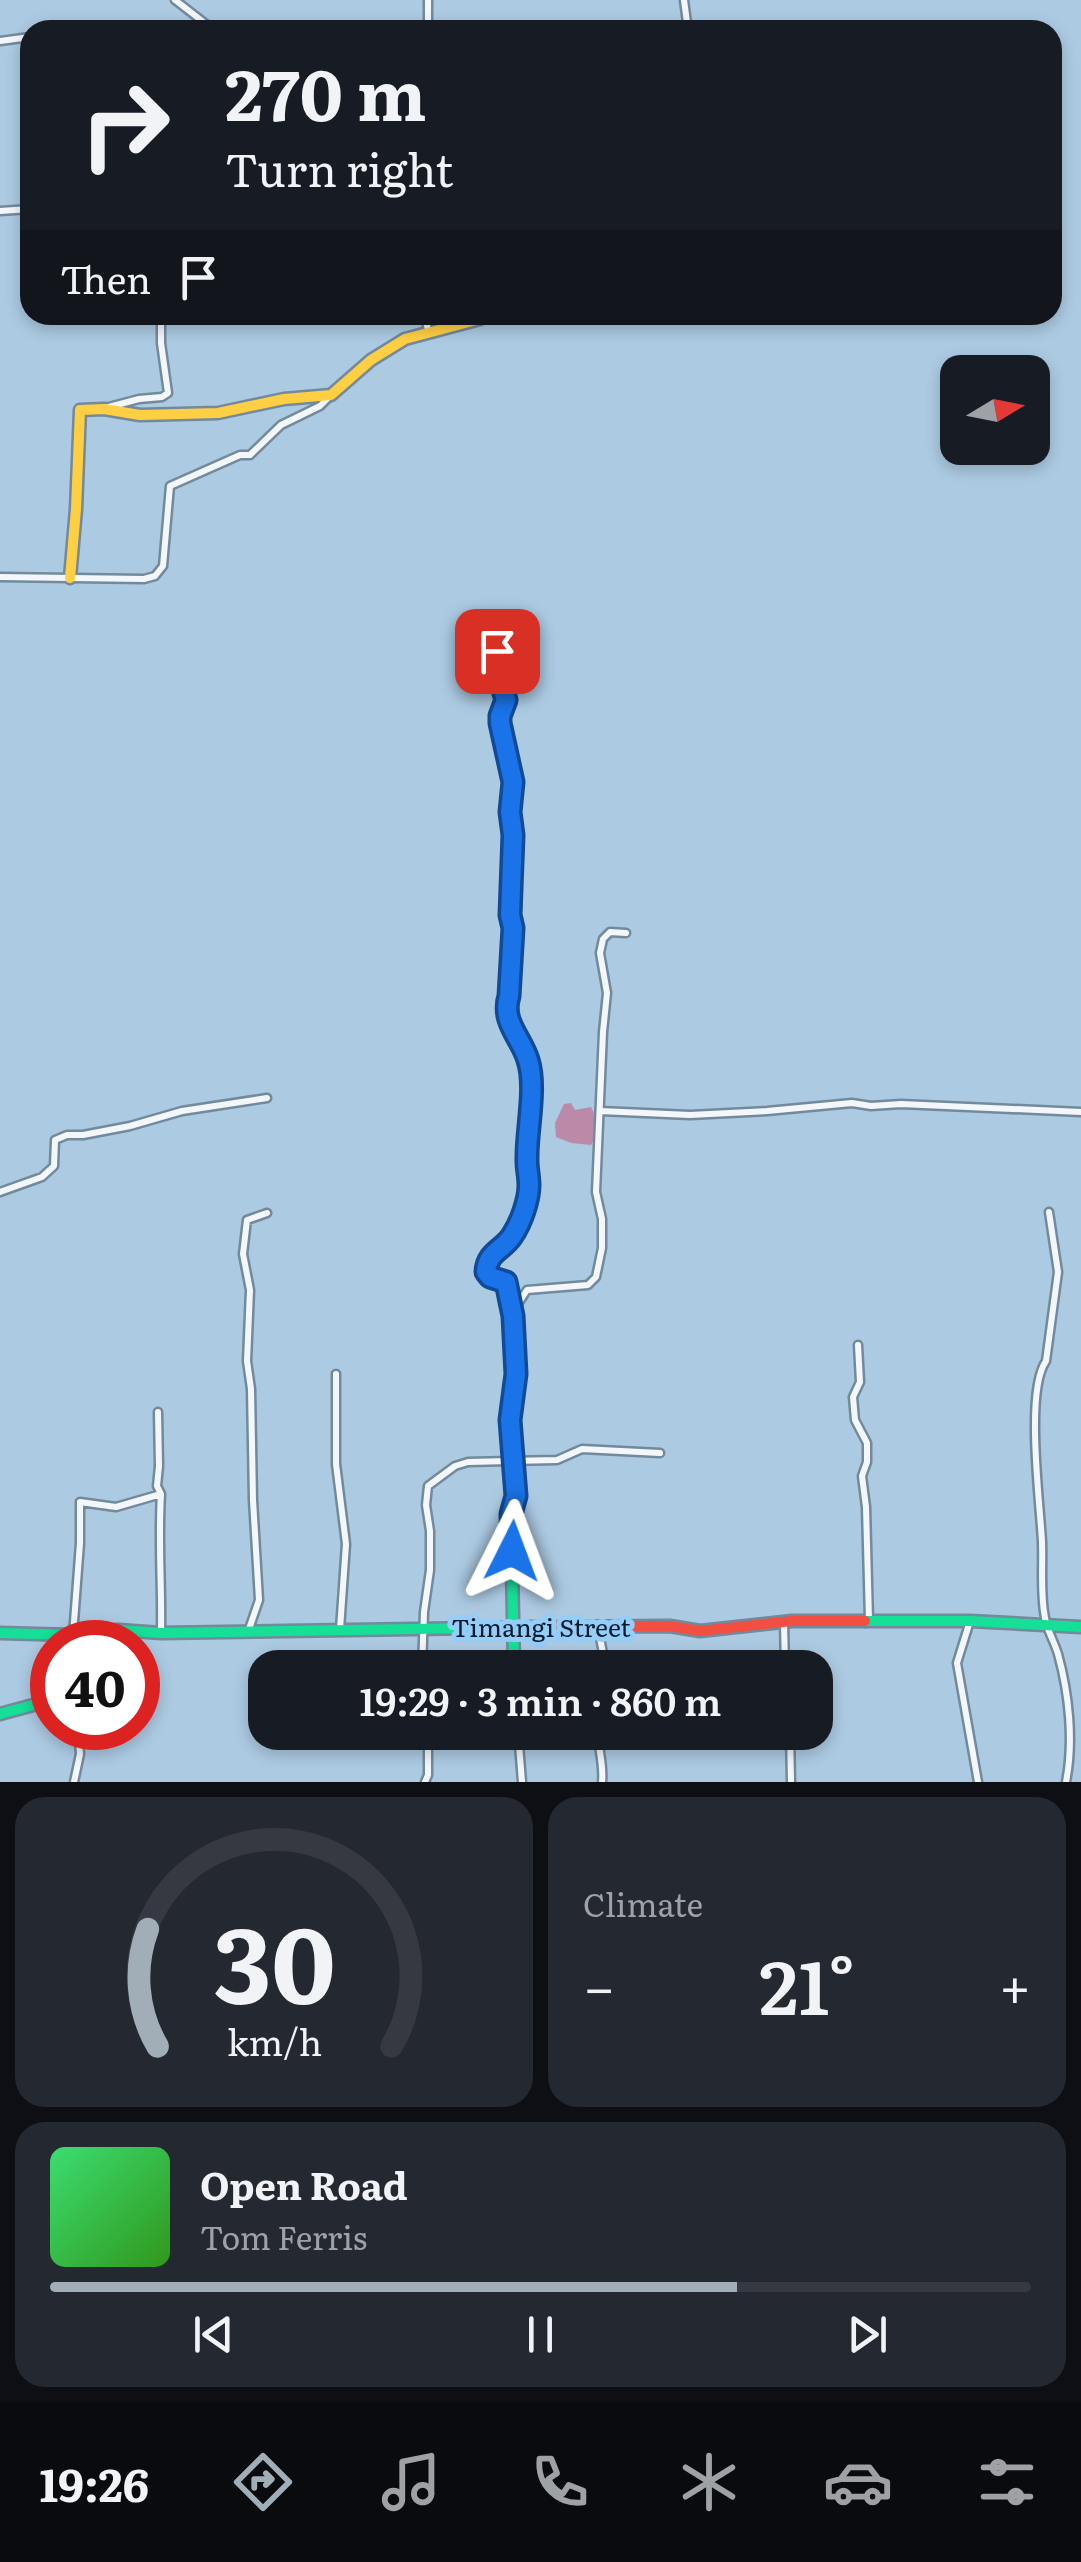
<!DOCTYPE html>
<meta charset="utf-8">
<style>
:root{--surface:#171b24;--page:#242831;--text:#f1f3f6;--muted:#9ea1a6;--line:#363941;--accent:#a1aeb8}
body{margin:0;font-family:Literata,serif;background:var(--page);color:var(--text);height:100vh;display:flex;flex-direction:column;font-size:38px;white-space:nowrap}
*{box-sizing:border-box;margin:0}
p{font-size:32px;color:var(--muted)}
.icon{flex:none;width:55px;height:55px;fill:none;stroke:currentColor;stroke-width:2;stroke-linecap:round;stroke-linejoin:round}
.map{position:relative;height:1782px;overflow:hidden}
.side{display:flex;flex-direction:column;gap:15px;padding:15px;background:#0d0f14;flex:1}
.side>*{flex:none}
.guide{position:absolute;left:20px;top:20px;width:1042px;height:305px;border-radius:30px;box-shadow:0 5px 15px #0003;background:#171b24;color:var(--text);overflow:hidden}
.needle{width:65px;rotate:80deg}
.controls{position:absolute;left:940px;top:355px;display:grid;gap:20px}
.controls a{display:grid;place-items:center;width:110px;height:110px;border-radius:20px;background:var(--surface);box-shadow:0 5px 15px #0003;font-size:50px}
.speed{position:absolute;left:30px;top:1620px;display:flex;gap:20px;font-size:50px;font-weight:700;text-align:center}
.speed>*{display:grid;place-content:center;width:130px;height:130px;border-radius:50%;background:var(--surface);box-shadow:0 5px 15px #0003;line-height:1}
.speed .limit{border:15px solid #d22;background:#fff;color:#111}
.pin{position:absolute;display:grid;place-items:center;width:85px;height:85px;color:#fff;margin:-42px;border-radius:20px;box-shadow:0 5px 15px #0006}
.me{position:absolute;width:110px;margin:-55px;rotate:3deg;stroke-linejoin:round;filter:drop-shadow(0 0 8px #0008)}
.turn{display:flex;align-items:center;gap:35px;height:210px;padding:0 40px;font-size:45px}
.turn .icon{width:130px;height:130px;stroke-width:2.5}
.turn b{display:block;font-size:70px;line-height:85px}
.then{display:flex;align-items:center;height:95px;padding:0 40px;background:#0003;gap:20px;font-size:38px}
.big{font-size:75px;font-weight:600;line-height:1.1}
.side .card{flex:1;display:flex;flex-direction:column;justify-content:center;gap:15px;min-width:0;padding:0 35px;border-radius:30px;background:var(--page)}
.side .dial{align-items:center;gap:0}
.dial svg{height:260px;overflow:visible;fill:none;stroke:var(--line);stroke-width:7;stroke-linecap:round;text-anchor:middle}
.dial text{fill:var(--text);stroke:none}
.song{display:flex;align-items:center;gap:30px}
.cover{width:120px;height:120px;border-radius:15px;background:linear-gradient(135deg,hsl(140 70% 55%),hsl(110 70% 35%))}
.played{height:10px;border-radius:5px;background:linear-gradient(90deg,var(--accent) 70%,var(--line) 70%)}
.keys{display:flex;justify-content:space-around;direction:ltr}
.heat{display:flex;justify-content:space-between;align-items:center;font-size:55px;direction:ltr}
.side .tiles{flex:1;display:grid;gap:15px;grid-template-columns:1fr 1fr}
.card:last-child{grid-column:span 2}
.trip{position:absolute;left:248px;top:1650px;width:585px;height:100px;border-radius:30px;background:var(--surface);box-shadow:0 5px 15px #0003;font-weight:600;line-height:100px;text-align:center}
.menu{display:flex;height:160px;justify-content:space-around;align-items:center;background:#090b0e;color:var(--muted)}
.menu .icon{width:70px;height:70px}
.menu .current{color:var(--accent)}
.menu b{font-size:45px;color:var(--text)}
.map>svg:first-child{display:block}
.forest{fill:#bc8aa9}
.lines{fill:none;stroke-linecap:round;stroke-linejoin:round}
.street-casing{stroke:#728a9c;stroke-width:11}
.fast-casing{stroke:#728a9c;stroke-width:15}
.slow-casing{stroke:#728a9c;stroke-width:15}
.jam-casing{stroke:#728a9c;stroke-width:15}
.street{stroke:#f3f7fb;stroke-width:6}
.fast{stroke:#16e098;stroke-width:10}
.slow{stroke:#ffcf43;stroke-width:10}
.jam{stroke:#f24e42;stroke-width:10}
.route-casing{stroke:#114b97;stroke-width:25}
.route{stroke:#1a73e8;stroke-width:18}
.labels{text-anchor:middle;stroke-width:10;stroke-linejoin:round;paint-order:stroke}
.street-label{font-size:25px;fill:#061c2c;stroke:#95cdf9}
</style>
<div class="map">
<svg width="1081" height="1782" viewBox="0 0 1081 1782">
<rect width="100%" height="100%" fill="#accae2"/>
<path class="forest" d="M 571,1103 L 575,1110 L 591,1107 C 598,1119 599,1134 591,1145 L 571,1143 L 556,1137 L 555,1123 L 564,1104 Z"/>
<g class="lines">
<defs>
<path id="street" d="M 175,0 L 206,24 L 207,30
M 684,0 L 688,30
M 428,30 L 428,0
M 0,41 L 30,37
M 0,211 L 30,209
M 424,315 L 429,333
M 105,408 L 139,399 L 162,397 L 168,393 L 161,343 L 161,315
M 0,577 L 144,579 L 155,576 L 163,566 L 170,486 L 240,455 L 250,455 L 281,425 L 320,406 L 330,396
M 600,1111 L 690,1115 L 767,1111 L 852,1103 L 871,1106 L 901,1104 L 1081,1112
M 0,1192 L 42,1177 L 54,1166 L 55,1140 L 67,1135 L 83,1135 L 130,1126 L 182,1111 L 267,1098
M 1049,1212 L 1058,1272 L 1046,1361 C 1025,1391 1040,1502 1042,1542 C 1043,1568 1040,1593 1045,1618 C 1047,1630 1054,1641 1058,1654 C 1069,1694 1074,1741 1066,1782
M 514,1315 L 518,1304 L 527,1290 L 588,1285 L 596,1277 L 602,1248 L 602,1219 L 596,1192 L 603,1032 L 607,993 L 600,953 L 603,939 L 610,932 L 626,933
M 858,1345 L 860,1382 L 853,1397 L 855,1420 L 867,1443 L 867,1462 L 862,1476 L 866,1507 L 869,1620
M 336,1374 L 336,1464 L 346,1544 L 340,1629
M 158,1412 L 159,1466 L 157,1486 L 161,1494 C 158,1541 162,1586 161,1633
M 970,1621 L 957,1663 L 978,1782
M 784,1622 L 785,1668
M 598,1628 L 606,1668
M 248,1632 L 259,1600 L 253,1500 L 251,1389 L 247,1361 L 250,1290 L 243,1254 L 247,1220 L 267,1213
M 73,1635 L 80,1543 L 80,1502 L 116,1507 L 161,1494
M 422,1668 L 424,1612 L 430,1570 L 430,1531 L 426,1505 L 428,1486 L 455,1466 L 468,1462 L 557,1460 L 582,1449 L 660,1453
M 518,1732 L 522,1782
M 598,1732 C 598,1749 604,1765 602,1782
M 790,1732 L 791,1782
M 74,1782 L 80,1754 L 78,1728
M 425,1782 L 428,1775 L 428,1732"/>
<path id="fast" d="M 865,1621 L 970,1621 L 1081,1627
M 0,1633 L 73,1635 L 118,1630 L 161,1633 L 536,1627
M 514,1668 L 511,1514 L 516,1497 L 510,1420 L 516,1374 L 513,1316 L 506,1282 C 497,1278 488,1276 485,1266 L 515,1231 L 528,1190
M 0,1714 L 52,1700"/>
<path id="slow" d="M 70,578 L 76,509 L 80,410 L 104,409 L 140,415 L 218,413 L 284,399 L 331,395 L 371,360 L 405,339 L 480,319 L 486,315
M 471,620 L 497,651 L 499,676 L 505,700 L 500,723 L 513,782 L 510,812 L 513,835 L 511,915 L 513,953 L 510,992 L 506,1007 L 509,1022 L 527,1055 L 531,1072 L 527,1155 L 528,1190"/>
<path id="jam" d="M 536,1627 L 670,1626 L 700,1631 L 792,1621 L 865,1621"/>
</defs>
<use href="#street" class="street-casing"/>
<use href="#fast" class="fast-casing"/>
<use href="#slow" class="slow-casing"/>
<use href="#jam" class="jam-casing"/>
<use href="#street" class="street"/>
<use href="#fast" class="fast"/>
<use href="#slow" class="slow"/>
<use href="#jam" class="jam"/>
</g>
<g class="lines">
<defs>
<path id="route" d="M 497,651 L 499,676 L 506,700 L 500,716 L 500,723 L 513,782 L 510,812 L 513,835 L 510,915 L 513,928 L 509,996 C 501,1022 521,1037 528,1060 C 537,1088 526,1132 527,1161 C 527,1169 529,1177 529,1185 C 529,1200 521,1223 512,1236 C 503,1250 487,1252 486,1272 L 490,1277 L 506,1282 L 513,1316 L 516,1374 L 510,1420 L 516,1496 L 511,1514 L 512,1551"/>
</defs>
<use href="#route" class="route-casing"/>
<use href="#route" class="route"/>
</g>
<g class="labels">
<g class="street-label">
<text x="541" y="1637">Timangi Street</text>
</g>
</g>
</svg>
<div class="controls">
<a><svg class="needle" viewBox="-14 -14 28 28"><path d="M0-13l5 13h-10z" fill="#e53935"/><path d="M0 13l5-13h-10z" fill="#9ea1a6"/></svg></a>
</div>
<div class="speed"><div class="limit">40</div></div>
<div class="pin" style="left:497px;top:651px;background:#d93025"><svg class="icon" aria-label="arrive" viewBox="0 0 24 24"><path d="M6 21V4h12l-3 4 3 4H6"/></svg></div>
<svg class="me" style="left:512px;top:1551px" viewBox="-20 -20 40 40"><path d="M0-17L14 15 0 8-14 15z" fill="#1a73e8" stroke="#fff" stroke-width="4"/></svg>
<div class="trip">19:29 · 3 min · 860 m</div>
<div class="guide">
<div class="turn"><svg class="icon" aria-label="right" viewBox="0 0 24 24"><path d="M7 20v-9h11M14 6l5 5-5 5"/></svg><div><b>270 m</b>Turn right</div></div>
<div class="then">Then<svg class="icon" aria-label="arrive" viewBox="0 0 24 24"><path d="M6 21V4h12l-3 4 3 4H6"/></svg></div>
</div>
</div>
<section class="side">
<div class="tiles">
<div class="card dial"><svg viewBox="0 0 100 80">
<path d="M14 69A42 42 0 1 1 86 69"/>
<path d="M14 69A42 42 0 0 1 11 33" stroke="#a1aeb8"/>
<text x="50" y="56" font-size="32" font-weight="700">30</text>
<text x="50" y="72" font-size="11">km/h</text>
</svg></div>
<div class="card"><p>Climate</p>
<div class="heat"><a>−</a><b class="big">21°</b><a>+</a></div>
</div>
<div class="card">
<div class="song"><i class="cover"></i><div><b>Open Road</b><p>Tom Ferris</p></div></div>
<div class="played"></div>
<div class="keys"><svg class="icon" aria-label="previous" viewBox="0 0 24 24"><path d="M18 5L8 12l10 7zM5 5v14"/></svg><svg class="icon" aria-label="pause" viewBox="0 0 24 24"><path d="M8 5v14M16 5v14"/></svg><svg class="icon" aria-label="next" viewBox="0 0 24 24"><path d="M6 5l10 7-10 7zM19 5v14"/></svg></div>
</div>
</div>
</section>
<nav class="menu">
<b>19:26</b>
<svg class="icon current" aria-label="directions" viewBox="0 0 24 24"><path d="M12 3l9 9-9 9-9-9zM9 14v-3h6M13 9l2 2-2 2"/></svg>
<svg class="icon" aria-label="music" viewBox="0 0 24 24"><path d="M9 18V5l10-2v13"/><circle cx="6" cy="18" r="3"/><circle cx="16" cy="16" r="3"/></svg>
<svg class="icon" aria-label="phone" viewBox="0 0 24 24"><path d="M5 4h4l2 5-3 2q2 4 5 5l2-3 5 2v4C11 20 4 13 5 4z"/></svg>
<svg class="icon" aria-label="climate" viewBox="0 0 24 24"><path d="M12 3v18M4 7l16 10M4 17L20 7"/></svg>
<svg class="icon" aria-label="car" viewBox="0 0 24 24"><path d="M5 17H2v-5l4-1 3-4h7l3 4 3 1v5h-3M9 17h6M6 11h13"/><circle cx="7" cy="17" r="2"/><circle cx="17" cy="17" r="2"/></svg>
<svg class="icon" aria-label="filters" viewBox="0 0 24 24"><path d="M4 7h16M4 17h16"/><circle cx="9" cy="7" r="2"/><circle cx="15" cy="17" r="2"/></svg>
</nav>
